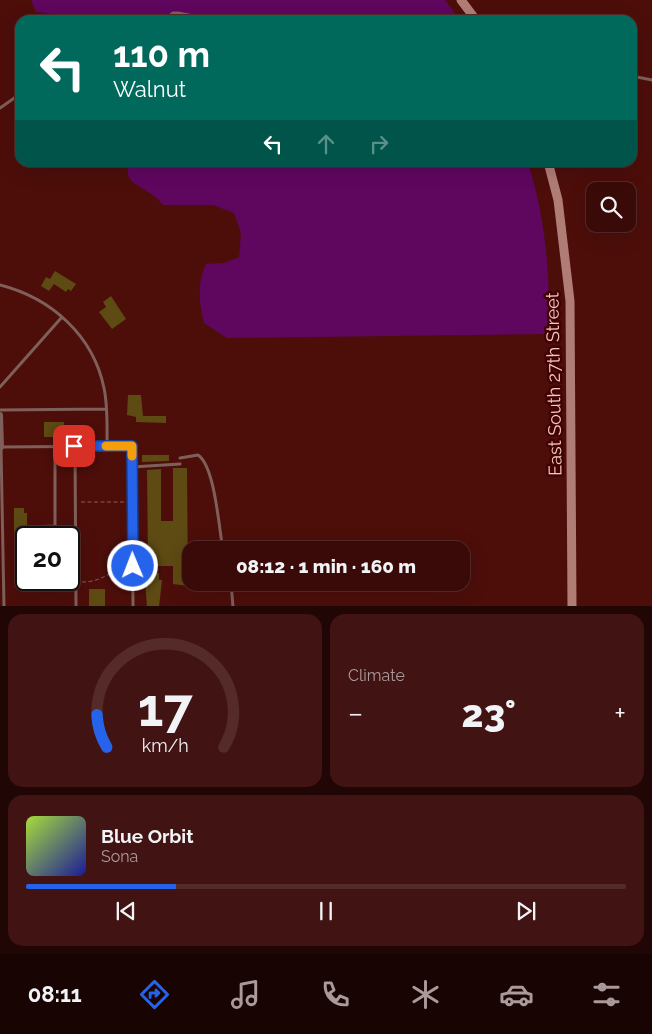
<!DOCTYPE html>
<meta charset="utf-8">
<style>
:root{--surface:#3a0a08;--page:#411312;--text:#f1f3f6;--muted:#ab9a9c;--line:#542b29;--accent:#2563eb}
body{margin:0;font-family:Raleway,sans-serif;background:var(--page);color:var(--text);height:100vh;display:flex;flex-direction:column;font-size:19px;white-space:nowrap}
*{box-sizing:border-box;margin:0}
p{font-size:16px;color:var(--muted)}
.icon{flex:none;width:28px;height:28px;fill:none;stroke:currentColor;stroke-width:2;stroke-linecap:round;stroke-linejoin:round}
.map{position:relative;height:606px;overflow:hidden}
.side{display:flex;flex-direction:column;gap:8px;padding:8px;background:#200604;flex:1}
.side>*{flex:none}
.hud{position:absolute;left:15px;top:15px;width:622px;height:152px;border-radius:15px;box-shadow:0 5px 20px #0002,0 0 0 1px var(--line);background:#00695c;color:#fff;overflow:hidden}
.controls{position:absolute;left:586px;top:182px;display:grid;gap:10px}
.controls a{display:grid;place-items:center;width:50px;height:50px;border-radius:10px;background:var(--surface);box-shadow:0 5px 20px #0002,0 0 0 1px var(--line);font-size:25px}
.speed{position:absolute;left:15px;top:526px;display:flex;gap:10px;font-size:25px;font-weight:700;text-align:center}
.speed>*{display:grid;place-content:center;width:65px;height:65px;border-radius:50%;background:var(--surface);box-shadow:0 5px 20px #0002,0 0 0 1px var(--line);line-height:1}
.speed .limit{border:2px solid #111;border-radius:8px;background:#fff;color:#111}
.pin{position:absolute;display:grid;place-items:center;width:42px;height:42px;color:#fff;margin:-21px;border-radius:10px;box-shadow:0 2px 8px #0006}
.me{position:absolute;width:55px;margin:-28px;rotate:359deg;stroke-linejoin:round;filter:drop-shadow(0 0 4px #0008)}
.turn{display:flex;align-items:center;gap:18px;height:105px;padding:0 15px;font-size:22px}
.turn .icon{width:65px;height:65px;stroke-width:2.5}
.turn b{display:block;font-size:35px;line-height:42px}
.lanes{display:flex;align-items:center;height:48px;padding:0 15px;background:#0003;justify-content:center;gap:25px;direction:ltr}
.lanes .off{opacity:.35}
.big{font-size:38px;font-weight:800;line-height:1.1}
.side .widget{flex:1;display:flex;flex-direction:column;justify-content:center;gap:8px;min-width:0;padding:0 18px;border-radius:15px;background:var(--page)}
.side .dial{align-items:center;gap:0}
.dial svg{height:130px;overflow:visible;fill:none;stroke:var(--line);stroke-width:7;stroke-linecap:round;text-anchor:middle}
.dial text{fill:var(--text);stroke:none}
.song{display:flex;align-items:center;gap:15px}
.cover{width:60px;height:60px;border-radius:8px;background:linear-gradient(135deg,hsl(80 70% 55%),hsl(240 70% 35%))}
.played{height:5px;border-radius:2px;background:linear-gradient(90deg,var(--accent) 25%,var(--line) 25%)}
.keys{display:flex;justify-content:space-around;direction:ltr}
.heat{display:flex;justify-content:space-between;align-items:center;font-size:28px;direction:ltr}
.side .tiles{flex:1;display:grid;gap:8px;grid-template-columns:1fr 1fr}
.widget:last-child{grid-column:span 2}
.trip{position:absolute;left:182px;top:541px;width:288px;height:50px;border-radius:15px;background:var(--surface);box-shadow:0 5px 20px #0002,0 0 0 1px var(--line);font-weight:800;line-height:50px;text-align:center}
.dock{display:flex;height:80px;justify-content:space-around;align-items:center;background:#170403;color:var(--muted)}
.dock .icon{width:35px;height:35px}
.dock .current{color:var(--accent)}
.dock b{font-size:22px;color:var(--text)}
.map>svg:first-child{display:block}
.green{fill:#5f065f}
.building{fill:#5e4a13}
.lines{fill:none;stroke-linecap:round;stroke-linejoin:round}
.path{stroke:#8f5954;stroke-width:1;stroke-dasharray:4 2.5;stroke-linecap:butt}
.service{stroke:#7f5f5a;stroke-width:3}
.minor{stroke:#7f5f5a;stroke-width:6}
.secondary{stroke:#af7d76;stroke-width:9}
.route-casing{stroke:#184099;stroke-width:12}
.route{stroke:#2563eb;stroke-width:9}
.slow{stroke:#f59e0b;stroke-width:9}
.labels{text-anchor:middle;stroke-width:5;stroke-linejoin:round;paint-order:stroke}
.street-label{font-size:18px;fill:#f1c9c3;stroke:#420202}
</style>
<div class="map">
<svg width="652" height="607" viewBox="0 0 652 607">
<rect width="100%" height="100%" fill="#4d0e0a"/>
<path class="green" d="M 31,0 L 445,0 L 460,20 L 96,20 L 36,12 Z
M 128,163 L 528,163 C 546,219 550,275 549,334 L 227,338 L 204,323 C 199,304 197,282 206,264 L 224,263 L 239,257 L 241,233 L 234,213 L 213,205 L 164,205 C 159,201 154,195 148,192 C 134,182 126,183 128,163 Z"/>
<path class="building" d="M 55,271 L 76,284 L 71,291 L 68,289 L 66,292 L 54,284 L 49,291 L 41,286 L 46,277 L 50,279 Z
M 111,296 L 126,319 L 112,329 L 99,312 L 106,307 L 103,302 Z
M 128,395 L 141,395 L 143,416 L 166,416 L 166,423 L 136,422 L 136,417 L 127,415 Z
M 44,422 L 64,422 L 64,437 L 44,437 Z
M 142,455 L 169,455 L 169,461 L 142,462 Z
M 173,468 L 187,468 L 188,586 L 173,584 L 173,566 L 155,566 L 155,562 L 148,562 L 147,470 L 161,469 L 161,521 L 173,521 Z
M 14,508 L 24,508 L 24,513 L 27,513 L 27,538 L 24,557 L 14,558 Z
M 147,573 L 159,573 L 159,580 L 162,580 L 159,607 L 147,607 L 145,580 L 147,580 Z
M 22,580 L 58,580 L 58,590 L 22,591 Z
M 89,589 L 105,589 L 105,607 L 89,607 Z"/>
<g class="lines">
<path class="path" d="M 81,502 L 127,502
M 82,582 C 102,582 108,572 126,567"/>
<path class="service" d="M 165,20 L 173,13 L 178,13 L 214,20
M 632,76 L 652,80
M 0,108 L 20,94
M 0,285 C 51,298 93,335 104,388 C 108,407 107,427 107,446
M 0,387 L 62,317
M 0,410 L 106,409
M 75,446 L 76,607
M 0,447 L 132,446 L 133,607
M 1,447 L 4,607
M 180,458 L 198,455 C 215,466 219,529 223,550
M 132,467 L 180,464
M 32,527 L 55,526 L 55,446
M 231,582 L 233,607"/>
<path class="minor" d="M 0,415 L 1,447"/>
<path class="secondary" d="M 461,0 L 476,20
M 548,162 L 558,200 L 570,301 L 572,607"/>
</g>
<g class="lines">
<defs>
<path id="route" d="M 74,446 L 132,446 L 133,566"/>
</defs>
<use href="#route" class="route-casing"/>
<use href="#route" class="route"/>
<path class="slow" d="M 106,446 L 132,446 L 132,456"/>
</g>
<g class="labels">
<g class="street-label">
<text transform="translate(554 384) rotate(-91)" y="6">East South 27th Street</text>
</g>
</g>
</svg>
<div class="controls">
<a><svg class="icon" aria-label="search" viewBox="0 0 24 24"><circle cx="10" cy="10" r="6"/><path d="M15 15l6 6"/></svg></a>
</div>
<div class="speed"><div class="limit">20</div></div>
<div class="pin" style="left:74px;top:446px;background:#d93025"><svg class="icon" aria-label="arrive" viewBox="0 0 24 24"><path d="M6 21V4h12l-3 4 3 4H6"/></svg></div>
<svg class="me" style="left:133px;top:566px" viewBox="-20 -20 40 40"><circle r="17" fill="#2563eb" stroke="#fff" stroke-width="3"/><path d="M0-11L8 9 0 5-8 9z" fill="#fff"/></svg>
<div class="trip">08:12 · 1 min · 160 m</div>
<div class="hud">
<div class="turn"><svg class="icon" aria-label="left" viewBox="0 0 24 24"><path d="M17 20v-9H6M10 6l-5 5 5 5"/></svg><div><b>110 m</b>Walnut</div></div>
<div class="lanes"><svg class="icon" aria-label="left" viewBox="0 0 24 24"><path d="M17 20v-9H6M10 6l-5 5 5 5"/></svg><svg class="icon off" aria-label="ahead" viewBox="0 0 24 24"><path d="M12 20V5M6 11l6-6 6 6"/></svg><svg class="icon off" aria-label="right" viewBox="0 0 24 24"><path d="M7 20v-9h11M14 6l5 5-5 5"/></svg></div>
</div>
</div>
<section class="side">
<div class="tiles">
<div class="widget dial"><svg viewBox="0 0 100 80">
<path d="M14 69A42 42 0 1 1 86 69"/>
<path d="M14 69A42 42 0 0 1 8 49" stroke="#2563eb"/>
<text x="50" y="56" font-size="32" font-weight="700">17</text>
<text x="50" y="72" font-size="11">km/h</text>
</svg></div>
<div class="widget"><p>Climate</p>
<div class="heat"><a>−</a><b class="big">23°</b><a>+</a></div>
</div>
<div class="widget">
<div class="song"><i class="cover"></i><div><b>Blue Orbit</b><p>Sona</p></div></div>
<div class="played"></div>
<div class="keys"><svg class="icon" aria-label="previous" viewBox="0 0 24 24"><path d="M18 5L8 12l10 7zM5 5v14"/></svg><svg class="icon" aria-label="pause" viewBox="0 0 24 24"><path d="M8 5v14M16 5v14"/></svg><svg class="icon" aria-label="next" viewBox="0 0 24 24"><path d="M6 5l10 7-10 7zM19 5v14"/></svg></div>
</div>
</div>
</section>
<nav class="dock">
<b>08:11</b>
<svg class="icon current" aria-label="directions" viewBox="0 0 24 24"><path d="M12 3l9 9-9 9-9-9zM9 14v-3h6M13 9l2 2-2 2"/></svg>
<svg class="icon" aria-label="music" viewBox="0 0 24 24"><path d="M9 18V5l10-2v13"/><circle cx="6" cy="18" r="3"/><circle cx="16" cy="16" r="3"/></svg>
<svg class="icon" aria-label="phone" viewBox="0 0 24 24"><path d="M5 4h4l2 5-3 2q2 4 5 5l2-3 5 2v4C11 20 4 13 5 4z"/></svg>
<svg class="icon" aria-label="climate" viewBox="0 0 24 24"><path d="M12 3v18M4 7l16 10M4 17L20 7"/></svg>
<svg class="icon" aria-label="car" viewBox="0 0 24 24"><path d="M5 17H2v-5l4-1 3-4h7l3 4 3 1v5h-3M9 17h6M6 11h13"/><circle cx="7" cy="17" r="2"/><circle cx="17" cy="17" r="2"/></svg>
<svg class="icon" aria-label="filters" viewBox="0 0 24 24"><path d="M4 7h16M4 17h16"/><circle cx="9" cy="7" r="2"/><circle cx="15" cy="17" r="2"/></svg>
</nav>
